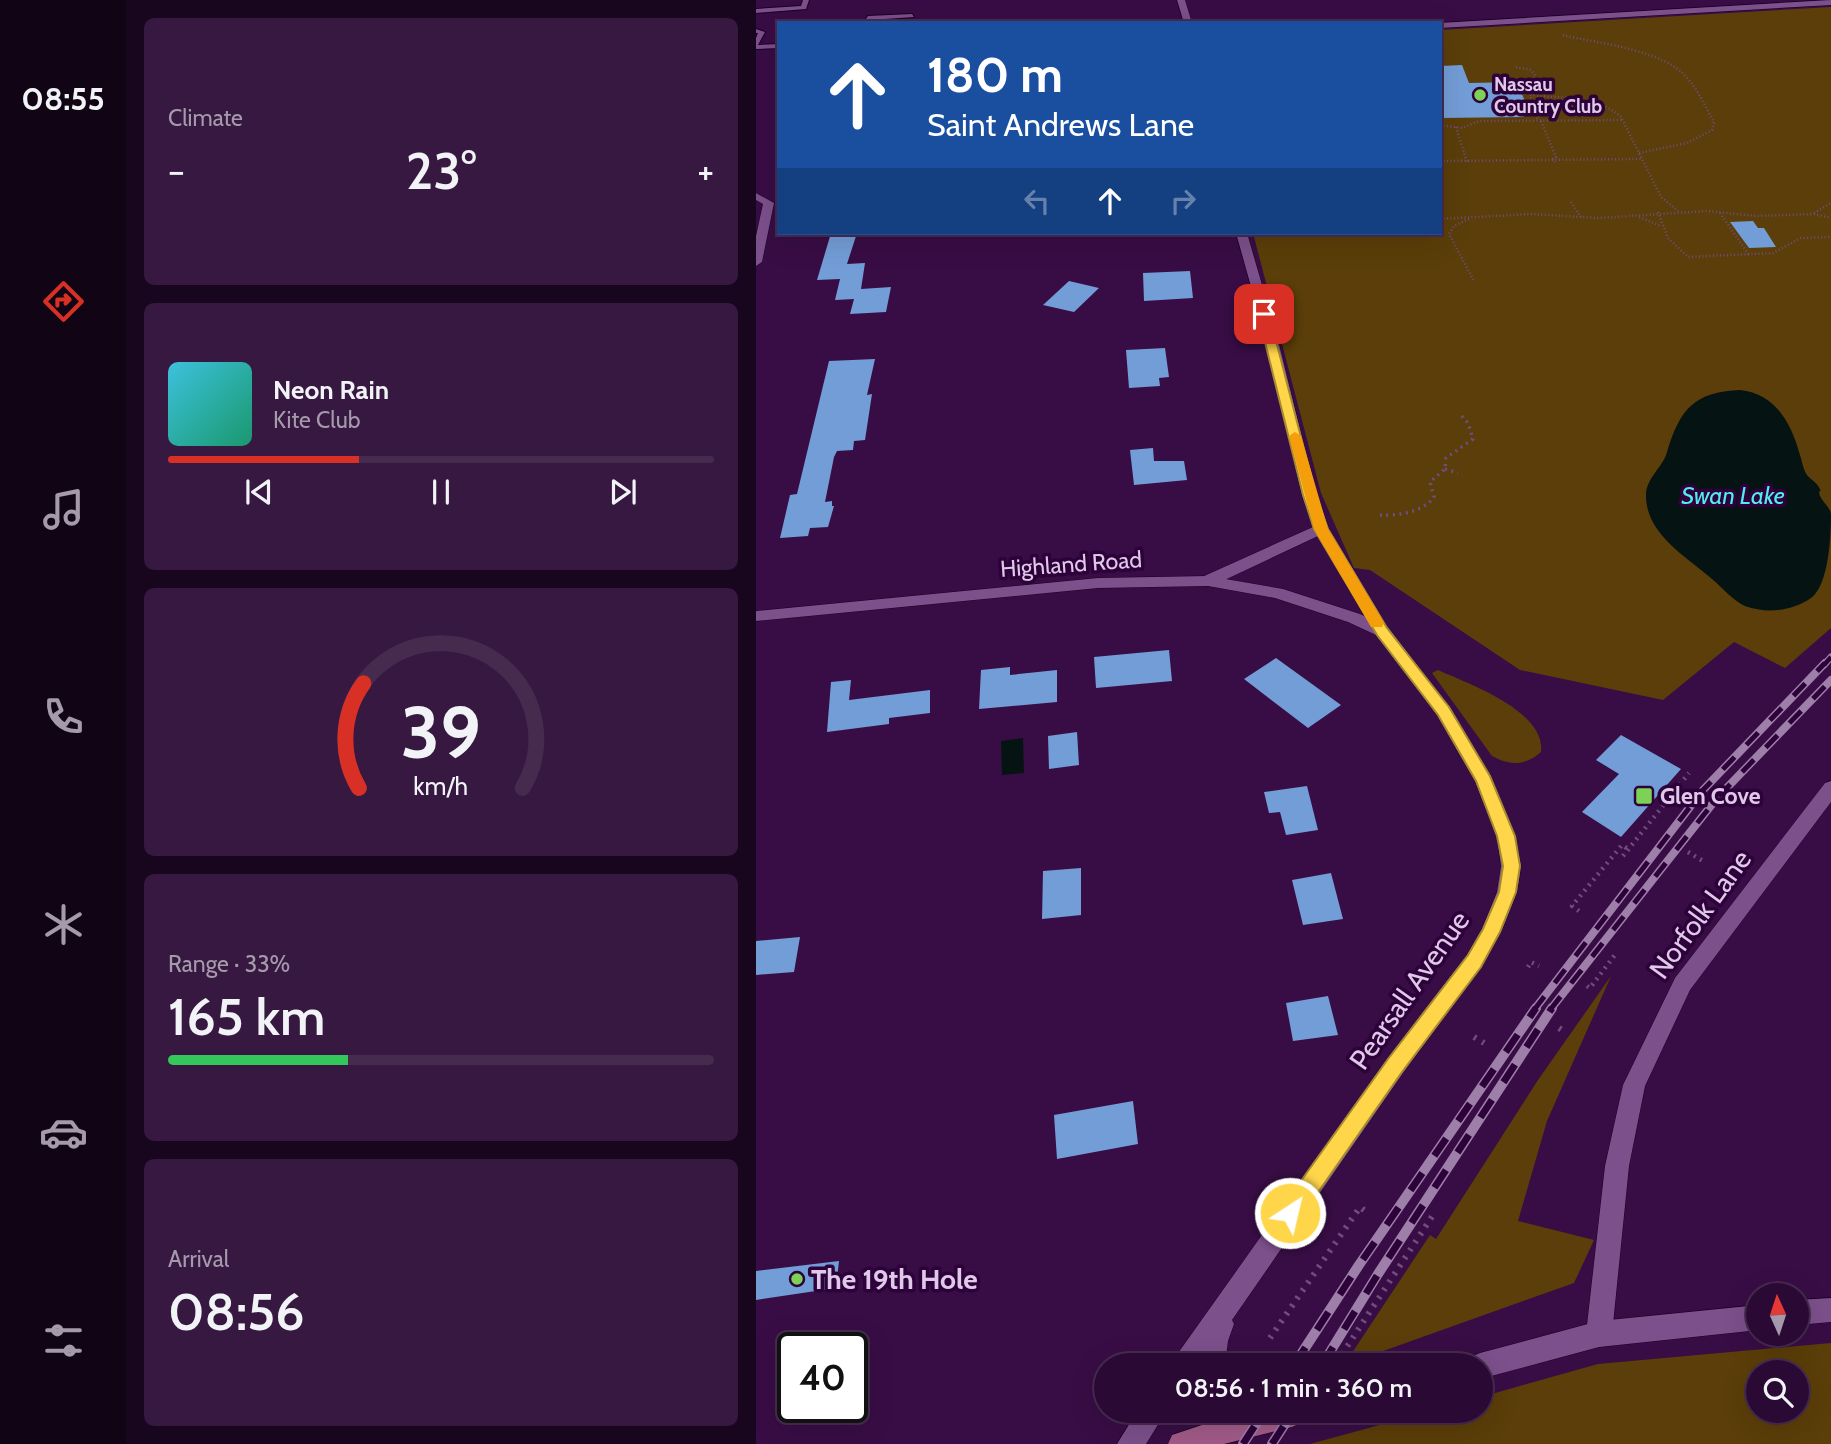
<!DOCTYPE html>
<meta charset="utf-8">
<style>
:root{--surface:#2a0a34;--page:#361840;--text:#f1f3f6;--muted:#a59aac;--line:#462b4f;--accent:#d93025}
body{margin:0;font-family:Cabin,sans-serif;background:var(--page);color:var(--text);height:100vh;display:flex;flex-direction:column;font-size:26px;white-space:nowrap}
*{box-sizing:border-box;margin:0}
p{font-size:23px;color:var(--muted)}
.icon{flex:none;width:38px;height:38px;fill:none;stroke:currentColor;stroke-width:2;stroke-linecap:round;stroke-linejoin:round}
.map{position:relative;flex:1;overflow:hidden}
.drawer{display:flex;flex-direction:column;gap:18px;padding:18px;background:#17061d;width:630px}
.drawer>*{flex:none}
.hud{position:absolute;left:21px;top:21px;width:665px;height:214px;border-radius:0px;box-shadow:0 7px 28px #0002,0 0 0 2px var(--line);background:#1a4fa0;color:#fff;overflow:hidden}
.needle{width:46px;rotate:357deg}
.buttons{position:absolute;left:990px;top:1283px;display:grid;gap:14px}
.buttons a{display:grid;place-items:center;width:63px;height:63px;border-radius:50%;background:var(--surface);box-shadow:0 7px 28px #0002,0 0 0 2px var(--line);font-size:35px}
.speed{position:absolute;left:21px;top:1332px;display:flex;gap:14px;font-size:35px;font-weight:700;text-align:center}
.speed>*{display:grid;place-content:center;width:91px;height:91px;border-radius:50%;background:var(--surface);box-shadow:0 7px 28px #0002,0 0 0 2px var(--line);line-height:1}
.speed .limit{border:4px solid #111;border-radius:10px;background:#fff;color:#111}
.pin{position:absolute;display:grid;place-items:center;width:60px;height:60px;color:#fff;margin:-30px;border-radius:14px;box-shadow:0 4px 10px #0006}
.me{position:absolute;width:77px;margin:-38px;rotate:35deg;stroke-linejoin:round;filter:drop-shadow(0 0 5px #0008)}
.turn{display:flex;align-items:center;gap:24px;height:147px;padding:0 35px;font-size:32px}
.turn .icon{width:91px;height:91px;stroke-width:2.5}
.turn b{display:block;font-size:49px;line-height:60px}
.lanes{display:flex;align-items:center;height:66px;padding:0 35px;background:#0003;justify-content:center;gap:35px;direction:ltr}
.lanes .off{opacity:.35}
.big{font-size:52px;font-weight:600;line-height:1.1}
.drawer .tile{flex:1;display:flex;flex-direction:column;justify-content:center;gap:10px;min-width:0;padding:0 24px;border-radius:10px;background:var(--page)}
.drawer .dial{align-items:center;gap:0}
.dial svg{height:182px;overflow:visible;fill:none;stroke:var(--line);stroke-width:7;stroke-linecap:round;text-anchor:middle}
.dial text{fill:var(--text);stroke:none}
.song{display:flex;align-items:center;gap:21px}
.cover{width:84px;height:84px;border-radius:10px;background:linear-gradient(135deg,hsl(190 70% 55%),hsl(160 70% 35%))}
.played{height:7px;border-radius:4px;background:linear-gradient(90deg,var(--accent) 35%,var(--line) 35%)}
.keys{display:flex;justify-content:space-around;direction:ltr}
.heat{display:flex;justify-content:space-between;align-items:center;font-size:38px;direction:ltr}
.charge{height:10px;border-radius:5px;background:linear-gradient(90deg,#34c759 33%,var(--line) 0)}
.trip{position:absolute;left:338px;top:1353px;width:399px;height:70px;border-radius:35px;background:var(--surface);box-shadow:0 7px 28px #0002,0 0 0 2px var(--line);font-weight:600;line-height:70px;text-align:center}
main{display:flex;flex:1;min-height:0}
.dock{display:flex;flex-direction:column;width:126px;justify-content:space-around;align-items:center;background:#110415;color:var(--muted)}
.dock .icon{width:49px;height:49px}
.dock .selected{color:var(--accent)}
.dock b{font-size:32px;color:var(--text)}
.map>svg:first-child{display:block}
.green{fill:#5b3e09;fill-rule:evenodd}
.water{fill:#061313}
.building{fill:#739dd7}
.lines{fill:none;stroke-linecap:round;stroke-linejoin:round}
.service-casing{stroke:#1b0025;stroke-width:2}
.minor-casing{stroke:#1b0025;stroke-width:1}
.tertiary-casing{stroke:#1b0025;stroke-width:1}
.secondary-casing{stroke:#1b0025;stroke-width:1}
.path-far3{stroke:#714d7d;stroke-width:2.5;stroke-dasharray:1 2.5;stroke-linecap:butt}
.path-far2{stroke:#714d7d;stroke-width:3.5;stroke-dasharray:2 4.5;stroke-linecap:butt}
.path-far1{stroke:#714d7d;stroke-width:4.5;stroke-dasharray:2 5;stroke-linecap:butt}
.path{stroke:#714d7d;stroke-width:6;stroke-dasharray:2.5 7;stroke-linecap:butt}
.service{fill:#7c508b;fill-rule:evenodd}
.minor{fill:#7c508b;fill-rule:evenodd}
.tertiary{fill:#7c508b;fill-rule:evenodd}
.secondary{fill:#a25b88;fill-rule:evenodd}
.rail-far2-casing{stroke:#9e7fa9;stroke-width:7}
.rail-far1-casing{stroke:#9e7fa9;stroke-width:8}
.rail-casing{stroke:#9e7fa9;stroke-width:10}
.rail-far2{stroke:#2d023a;stroke-width:4.5;stroke-dasharray:13;stroke-linecap:butt}
.rail-far1{stroke:#2d023a;stroke-width:5;stroke-dasharray:17;stroke-linecap:butt}
.rail{stroke:#2d023a;stroke-width:7;stroke-dasharray:21;stroke-linecap:butt}
.route{fill:#ffd54a;stroke:#a68a30;stroke-width:2}
.slow{fill:#f59e0b}
.poi-dot{fill:#7dd154;stroke:#2d023a;stroke-width:2.5}
.labels{text-anchor:middle;stroke-width:7;stroke-linejoin:round;paint-order:stroke}
.far-poi-label{font-size:19px;font-weight:bold;fill:#e0c8e9;stroke:#2d023a;text-anchor:start}
.street-label{font-size:23px;fill:#e0c8e9;stroke:#2d023a}
.poi-label{font-size:23px;font-weight:bold;fill:#e0c8e9;stroke:#2d023a;text-anchor:start}
.water-label{font-size:24px;font-style:italic;fill:#51edf0;stroke:#2d023a}
.near-street-label{font-size:28px;fill:#e0c8e9;stroke:#2d023a}
.near-poi-label{font-size:28px;font-weight:bold;fill:#e0c8e9;stroke:#2d023a;text-anchor:start}
</style>
<main>
<nav class="dock">
<b>08:55</b>
<svg class="icon selected" aria-label="directions" viewBox="0 0 24 24"><path d="M12 3l9 9-9 9-9-9zM9 14v-3h6M13 9l2 2-2 2"/></svg>
<svg class="icon" aria-label="music" viewBox="0 0 24 24"><path d="M9 18V5l10-2v13"/><circle cx="6" cy="18" r="3"/><circle cx="16" cy="16" r="3"/></svg>
<svg class="icon" aria-label="phone" viewBox="0 0 24 24"><path d="M5 4h4l2 5-3 2q2 4 5 5l2-3 5 2v4C11 20 4 13 5 4z"/></svg>
<svg class="icon" aria-label="climate" viewBox="0 0 24 24"><path d="M12 3v18M4 7l16 10M4 17L20 7"/></svg>
<svg class="icon" aria-label="car" viewBox="0 0 24 24"><path d="M5 17H2v-5l4-1 3-4h7l3 4 3 1v5h-3M9 17h6M6 11h13"/><circle cx="7" cy="17" r="2"/><circle cx="17" cy="17" r="2"/></svg>
<svg class="icon" aria-label="filters" viewBox="0 0 24 24"><path d="M4 7h16M4 17h16"/><circle cx="9" cy="7" r="2"/><circle cx="15" cy="17" r="2"/></svg>
</nav>
<section class="drawer">
<div class="tile"><p>Climate</p>
<div class="heat"><a>−</a><b class="big">23°</b><a>+</a></div>
</div>
<div class="tile">
<div class="song"><i class="cover"></i><div><b>Neon Rain</b><p>Kite Club</p></div></div>
<div class="played"></div>
<div class="keys"><svg class="icon" aria-label="previous" viewBox="0 0 24 24"><path d="M18 5L8 12l10 7zM5 5v14"/></svg><svg class="icon" aria-label="pause" viewBox="0 0 24 24"><path d="M8 5v14M16 5v14"/></svg><svg class="icon" aria-label="next" viewBox="0 0 24 24"><path d="M6 5l10 7-10 7zM19 5v14"/></svg></div>
</div>
<div class="tile dial"><svg viewBox="0 0 100 80">
<path d="M14 69A42 42 0 1 1 86 69"/>
<path d="M14 69A42 42 0 0 1 16 23" stroke="#d93025"/>
<text x="50" y="56" font-size="32" font-weight="700">39</text>
<text x="50" y="72" font-size="11">km/h</text>
</svg></div>
<div class="tile"><p>Range · 33%</p><b class="big">165 km</b><div class="charge"></div></div>
<div class="tile"><p>Arrival</p><b class="big">08:56</b></div>
</section>
<div class="map">
<svg width="1075" height="1444" viewBox="0 0 1075 1444">
<rect width="100%" height="100%" fill="#380d45"/>
<path class="green" d="M 1075,7 L 1075,628 L 1029,668 L 978,642 L 907,700 L 764,670 L 614,570 L 598,568 L 565,493 L 497,233 L 684,233 L 684,30 Z
M 682,670 C 713,684 790,711 785,752 C 769,766 754,766 736,756 L 676,673 Z
M 855,976 L 791,1121 L 762,1221 L 838,1240 L 818,1283 L 588,1365 L 674,1235 L 680,1239 L 782,1080 Z
M 1075,1343 L 1075,1444 L 554,1444 L 675,1411 L 724,1410 L 725,1397 L 842,1364 ZM 1003,1372 L 1041,1372 L 1041,1410 L 1003,1410 Z"/>
<path class="water" d="M 984,390 C 1020,394 1035,423 1044,455 C 1046,461 1047,469 1051,475 C 1054,479 1060,482 1062,486 C 1068,495 1061,487 1064,496 C 1067,503 1074,507 1075,514 C 1075,535 1073,585 1055,598 C 1036,611 1011,614 989,606 C 977,601 966,587 956,579 C 930,556 889,534 890,494 C 891,477 907,467 911,452 C 924,409 938,392 984,390 Z
M 267,738 L 268,773 L 246,775 L 245,741 Z"/>
<path class="building" d="M 706,65 L 713,83 L 761,82 L 773,111 L 766,111 L 768,117 L 684,118 L 684,66 Z
M 997,221 L 1002,228 L 1008,228 L 1020,247 L 993,248 L 974,222 Z
M 75,233 L 101,233 L 91,264 L 109,263 L 105,289 L 135,287 L 130,312 L 94,314 L 98,299 L 79,300 L 84,279 L 61,280 Z
M 434,271 L 437,298 L 388,301 L 387,273 Z
M 313,281 L 343,288 L 318,312 L 287,305 Z
M 409,348 L 413,377 L 403,378 L 404,386 L 373,388 L 370,350 Z
M 119,359 L 111,395 L 116,394 L 109,440 L 98,441 L 97,450 L 81,451 L 78,457 L 69,502 L 76,501 L 76,506 L 78,506 L 72,527 L 54,528 L 52,536 L 24,538 L 34,495 L 41,494 L 73,361 Z
M 397,448 L 398,461 L 428,461 L 431,480 L 378,485 L 374,450 Z
M 413,650 L 416,681 L 340,688 L 338,657 Z
M 520,658 L 585,705 L 552,728 L 488,679 Z
M 254,667 L 254,675 L 301,670 L 301,702 L 223,709 L 225,670 Z
M 95,680 L 93,700 L 174,690 L 174,713 L 133,718 L 133,724 L 71,732 L 75,682 Z
M 321,732 L 323,765 L 293,769 L 292,736 Z
M 865,735 L 925,769 L 865,837 L 826,812 L 863,774 L 840,760 Z
M 551,786 L 562,830 L 530,835 L 524,812 L 513,813 L 508,792 Z
M 325,868 L 325,915 L 286,919 L 287,871 Z
M 575,873 L 587,919 L 547,925 L 536,880 Z
M 44,937 L 38,972 L 0,975 L 0,941 Z
M 572,996 L 582,1035 L 537,1041 L 530,1003 Z
M 377,1101 L 382,1144 L 301,1159 L 298,1115 Z
M 83,1261 L 80,1288 L 0,1300 L 0,1271 Z"/>
<g class="lines">
<defs>
<path id="service" d="M 47,0 L 53,0 L 50,9 L 0,13 L 0,9 L 45,6 Z
M 156,14 L 158,17 L 114,20 L 113,23 L 107,23 L 112,16 Z
M 0,29 L 9,32 L 2,45 L 23,44 L 23,48 L 0,49 L 0,38 L 2,33 L 0,33 Z"/>
<path id="minor" d="M 421,0 L 429,0 L 436,23 L 428,23 Z
M 1075,0 L 1075,5 L 684,28 L 683,23 Z
M 480,233 L 491,233 L 522,340 L 560,495 L 573,529 L 634,631 L 632,635 L 620,635 L 562,536 L 458,585 L 452,586 L 444,581 L 446,577 L 557,527 L 546,495 L 510,340 Z
M 1075,781 L 1075,802 L 934,990 L 889,1086 L 873,1166 L 856,1334 L 852,1343 L 843,1347 L 834,1343 L 830,1334 L 849,1166 L 867,1085 L 919,978 L 1069,783 Z"/>
<path id="tertiary" d="M 0,193 L 18,203 L 6,262 L 0,266 L 0,236 L 7,204 L 0,200 Z
M 452,576 L 527,589 L 604,614 L 632,627 L 693,707 L 734,775 L 759,836 L 765,866 L 761,892 L 745,932 L 725,967 L 647,1073 L 476,1320 L 478,1324 L 472,1341 L 469,1365 L 416,1365 L 420,1356 L 631,1059 L 711,955 L 726,929 L 741,892 L 745,866 L 741,836 L 719,781 L 681,715 L 620,635 L 592,622 L 519,598 L 452,586 L 342,588 L 0,621 L 0,611 L 342,578 Z
M 1075,1298 L 1075,1322 L 1041,1325 L 1041,1300 Z
M 1003,1305 L 1003,1330 L 843,1347 L 724,1379 L 724,1365 L 712,1365 L 715,1357 L 724,1353 L 843,1321 Z
M 382,1410 L 411,1410 L 390,1444 L 361,1444 Z"/>
<path id="secondary" d="M 491,1410 L 548,1410 L 549,1414 L 545,1423 L 536,1427 L 468,1444 L 412,1444 L 416,1435 Z"/>
</defs>
<use href="#service" class="service-casing"/>
<use href="#minor" class="minor-casing"/>
<use href="#tertiary" class="tertiary-casing"/>
<use href="#secondary" class="secondary-casing"/>
<path class="path-far3" d="M 807,35 C 843,44 909,49 933,80 C 943,92 950,108 958,122 L 956,130 L 931,143 L 883,153
M 760,67 L 775,70 L 780,77 L 774,95 L 782,120
M 774,95 C 806,99 839,94 865,117 L 905,197 L 922,211
M 785,121 L 800,157 L 797,159 L 799,162
M 684,125 L 706,128 L 723,121 L 867,120
M 700,127 L 711,162
M 684,161 L 885,159
M 815,202 L 825,217
M 902,212 L 912,238 L 932,257 L 1017,253 L 1045,238 L 1075,237
M 964,213 L 993,255
M 1058,213 L 1075,203
M 883,217 L 905,226
M 684,219 L 775,214 L 843,218 L 951,211 L 1000,216 L 1058,214 L 1075,218
M 713,219 L 698,226 L 693,234 L 718,281"/>
<path class="path-far2" d="M 689,469 L 702,473
M 624,515 C 641,516 668,512 678,497 L 674,482 L 689,469 L 690,458 L 717,439 L 712,423 L 704,414"/>
<path class="path-far1" d="M 932,852 L 947,861
M 867,856 L 933,773
M 823,911 L 816,906 L 866,845 L 872,849
M 772,967 L 775,962 L 783,966
M 831,986 L 834,988 L 861,952"/>
<path class="path" d="M 803,1028 L 806,1030
M 718,1037 L 728,1043
M 514,1338 L 604,1207 L 612,1213
M 581,1362 L 677,1215"/>
<use href="#service" class="service"/>
<use href="#minor" class="minor"/>
<use href="#tertiary" class="tertiary"/>
<use href="#secondary" class="secondary"/>
<defs>
<path id="rail-far2" d="M 1068,665 L 1075,657"/>
<path id="rail-far1" d="M 778,1010 L 947,790 L 1069,663
M 794,1010 L 961,798 L 1075,680"/>
<path id="rail" d="M 538,1365 L 603,1265 L 780,1008
M 566,1365 L 622,1274 L 796,1008
M 487,1444 L 509,1410
M 516,1444 L 538,1410"/>
</defs>
<use href="#rail-far2" class="rail-far2-casing"/>
<use href="#rail-far1" class="rail-far1-casing"/>
<use href="#rail" class="rail-casing"/>
<use href="#rail-far2" class="rail-far2"/>
<use href="#rail-far1" class="rail-far1"/>
<use href="#rail" class="rail"/>
</g>
<path class="route" d="M 508,311 L 513,314 L 560,495 L 572,529 L 631,628 L 693,707 L 734,776 L 759,836 L 764,866 L 760,892 L 744,932 L 725,967 L 646,1072 L 542,1221 L 534,1224 L 527,1221 L 523,1213 L 527,1206 L 632,1059 L 712,955 L 727,929 L 743,892 L 747,866 L 741,836 L 720,781 L 682,715 L 621,635 L 558,529 L 547,495 L 502,314 Z"/>
<path class="slow" d="M 539,432 L 545,436 L 572,529 L 628,623 L 626,627 L 615,627 L 558,529 L 533,436 Z"/>
<g class="poi-dot">
<circle cx="724" cy="95" r="7"/>
<rect x="879" y="787" width="18" height="18" rx="3.5"/>
<circle cx="41" cy="1279" r="7"/>
</g>
<g class="labels">
<g class="far-poi-label">
<text x="738" y="91">Nassau<tspan x="738" dy="22">Country Club</tspan></text>
</g>
<g class="street-label">
<text transform="translate(315 564) rotate(-4)" y="8">Highland Road</text>
</g>
<g class="poi-label">
<text x="904" y="804">Glen Cove</text>
</g>
<g class="water-label">
<text x="977" y="504">Swan Lake</text>
</g>
<g class="near-street-label">
<text transform="translate(944 914) rotate(-54)" y="10">Norfolk Lane</text>
<text transform="translate(653 990) rotate(-55)" y="10">Pearsall Avenue</text>
</g>
<g class="near-poi-label">
<text x="55" y="1289">The 19th Hole</text>
</g>
</g>
</svg>
<div class="buttons">
<a><svg class="needle" viewBox="-14 -14 28 28"><path d="M0-13l5 13h-10z" fill="#e53935"/><path d="M0 13l5-13h-10z" fill="#a59aac"/></svg></a>
<a><svg class="icon" aria-label="search" viewBox="0 0 24 24"><circle cx="10" cy="10" r="6"/><path d="M15 15l6 6"/></svg></a>
</div>
<div class="speed"><div class="limit">40</div></div>
<div class="pin" style="left:508px;top:314px;background:#d93025"><svg class="icon" aria-label="arrive" viewBox="0 0 24 24"><path d="M6 21V4h12l-3 4 3 4H6"/></svg></div>
<svg class="me" style="left:534px;top:1213px" viewBox="-20 -20 40 40"><circle r="17" fill="#ffd54a" stroke="#fff" stroke-width="3"/><path d="M0-11L8 9 0 5-8 9z" fill="#fff"/></svg>
<div class="trip">08:56 · 1 min · 360 m</div>
<div class="hud">
<div class="turn"><svg class="icon" aria-label="ahead" viewBox="0 0 24 24"><path d="M12 20V5M6 11l6-6 6 6"/></svg><div><b>180 m</b>Saint Andrews Lane</div></div>
<div class="lanes"><svg class="icon off" aria-label="left" viewBox="0 0 24 24"><path d="M17 20v-9H6M10 6l-5 5 5 5"/></svg><svg class="icon" aria-label="ahead" viewBox="0 0 24 24"><path d="M12 20V5M6 11l6-6 6 6"/></svg><svg class="icon off" aria-label="right" viewBox="0 0 24 24"><path d="M7 20v-9h11M14 6l5 5-5 5"/></svg></div>
</div>
</div>
</main>
